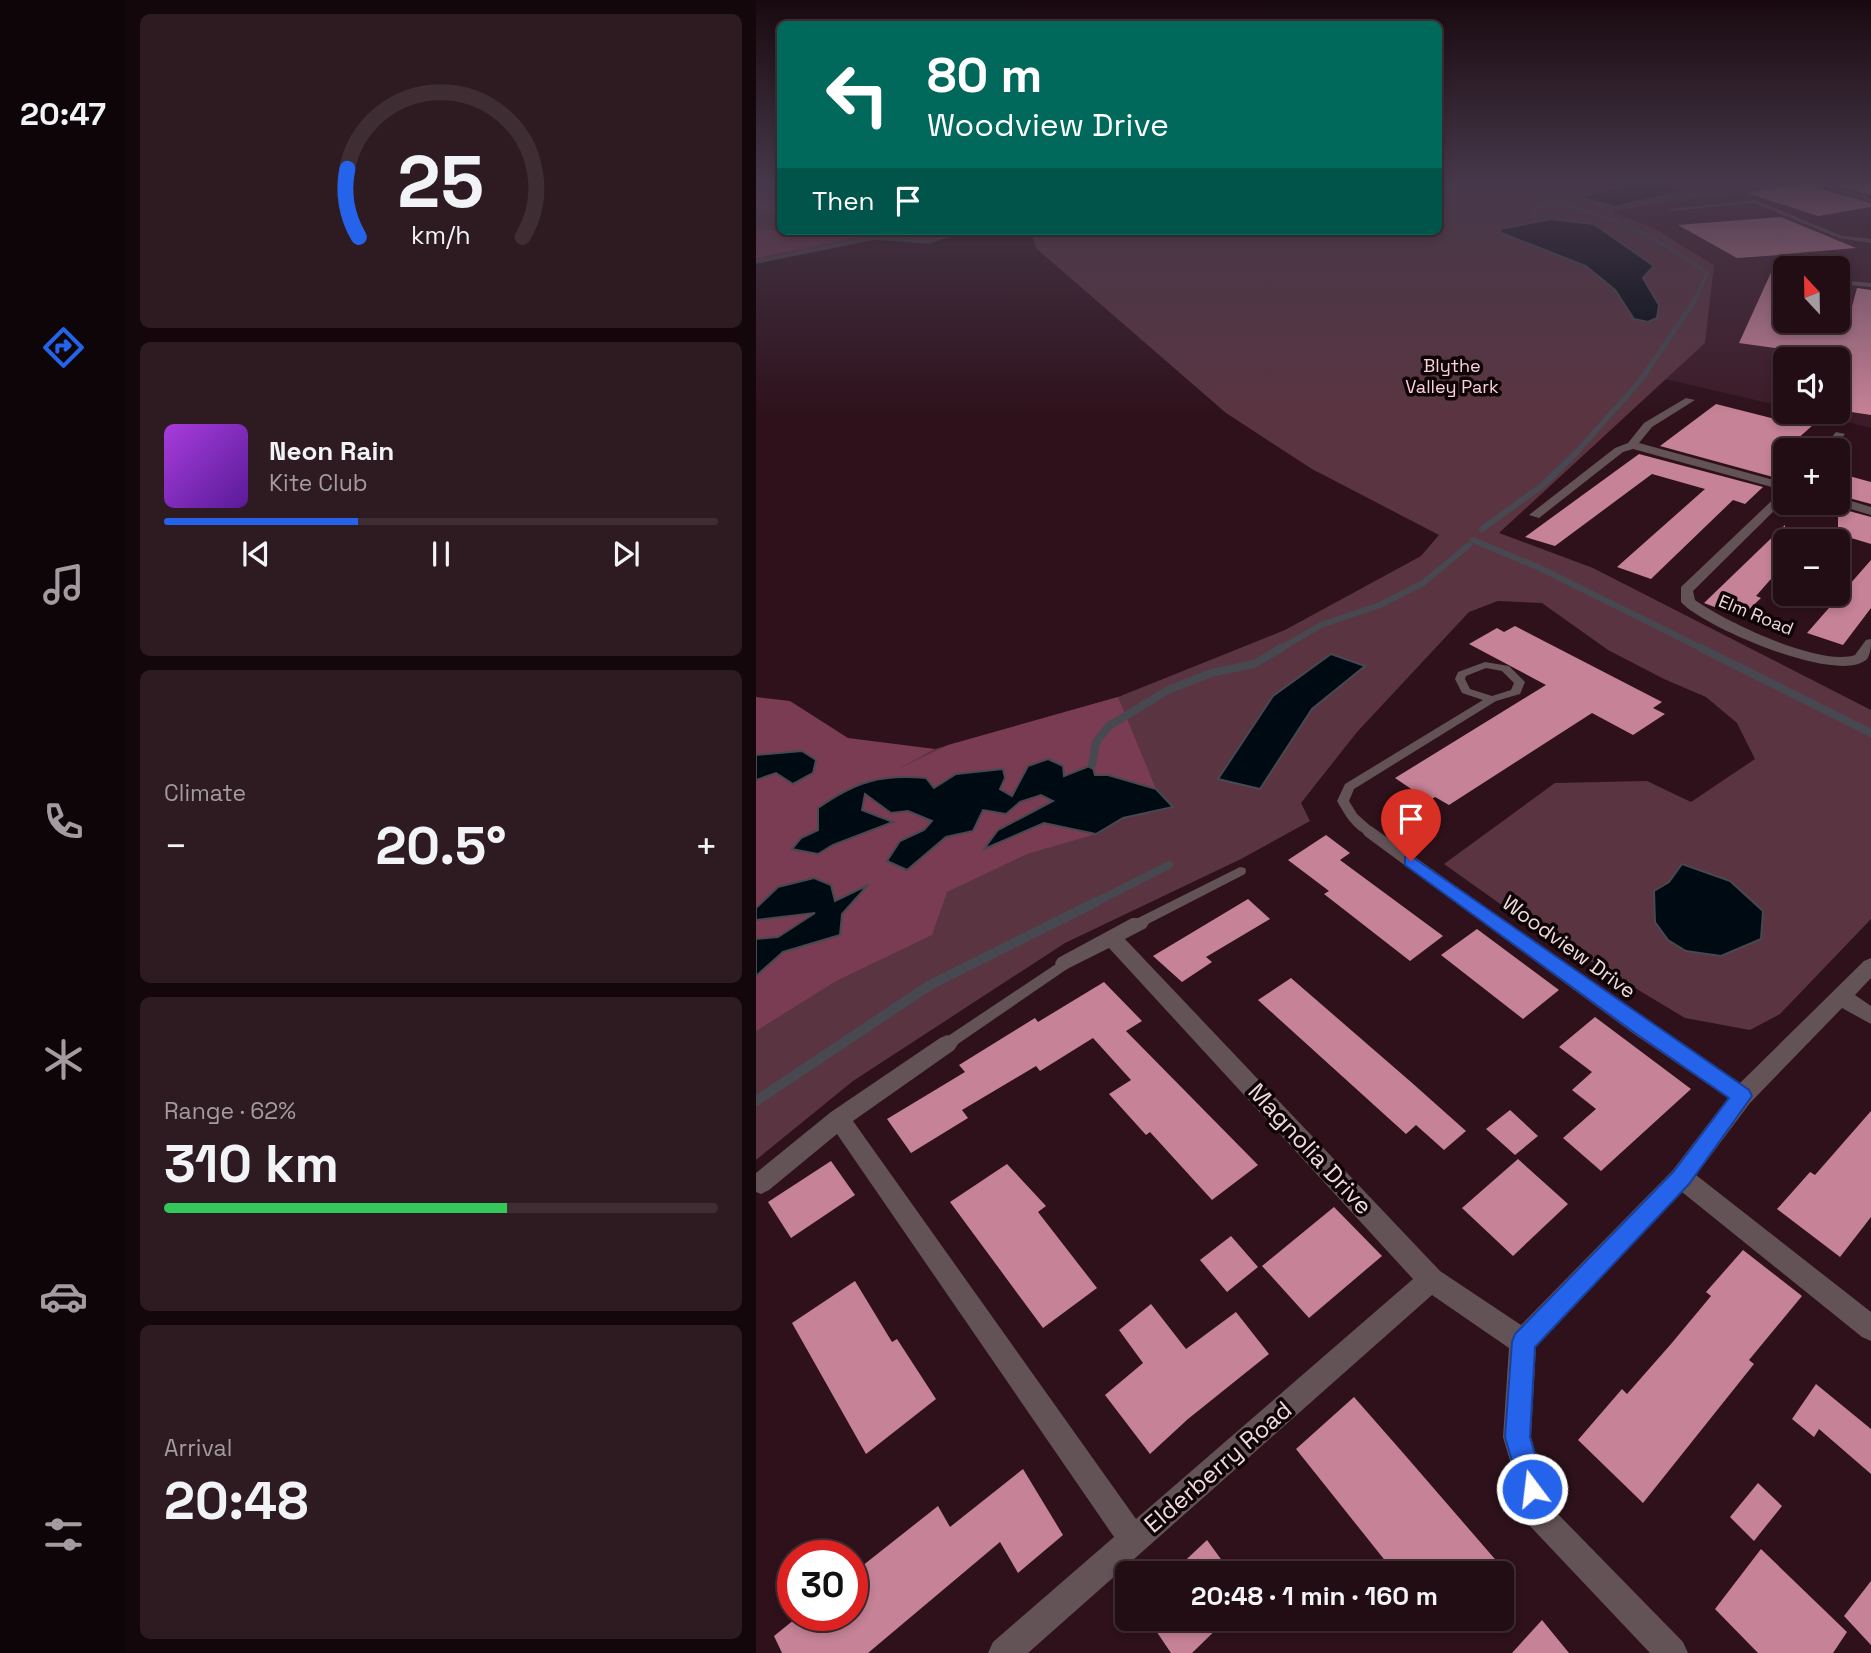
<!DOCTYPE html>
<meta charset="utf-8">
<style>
:root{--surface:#220d14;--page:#2e1b22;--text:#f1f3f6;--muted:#a29ca0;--line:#3f2d34;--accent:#2563eb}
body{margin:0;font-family:"Space Grotesk",sans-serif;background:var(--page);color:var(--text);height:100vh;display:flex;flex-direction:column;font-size:26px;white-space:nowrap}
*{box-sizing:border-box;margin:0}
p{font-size:23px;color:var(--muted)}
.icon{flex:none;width:38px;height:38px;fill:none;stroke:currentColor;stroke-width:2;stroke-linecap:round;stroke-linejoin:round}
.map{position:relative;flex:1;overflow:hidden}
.details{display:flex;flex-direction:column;gap:14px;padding:14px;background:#13070b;width:630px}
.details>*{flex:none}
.banner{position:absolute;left:21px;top:21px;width:665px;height:214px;border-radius:10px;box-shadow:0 4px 10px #0003,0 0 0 2px var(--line);background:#00695c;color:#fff;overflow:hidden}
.needle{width:46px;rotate:338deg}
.tools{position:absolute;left:1017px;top:256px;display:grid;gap:14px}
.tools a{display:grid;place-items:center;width:77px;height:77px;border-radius:10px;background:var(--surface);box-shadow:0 4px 10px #0003,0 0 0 2px var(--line);font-size:35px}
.speed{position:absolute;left:21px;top:1540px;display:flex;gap:14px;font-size:35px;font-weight:700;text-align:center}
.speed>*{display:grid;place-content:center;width:91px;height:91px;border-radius:50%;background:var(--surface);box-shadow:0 4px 10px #0003,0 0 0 2px var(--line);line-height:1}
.speed .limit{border:10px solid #d22;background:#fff;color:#111}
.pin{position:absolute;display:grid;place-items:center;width:60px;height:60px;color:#fff;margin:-72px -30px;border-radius:50% 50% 50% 0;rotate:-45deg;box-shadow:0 0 7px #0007}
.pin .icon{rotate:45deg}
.me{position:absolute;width:77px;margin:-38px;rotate:345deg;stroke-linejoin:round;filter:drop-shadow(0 0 5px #0008)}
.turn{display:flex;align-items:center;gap:24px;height:147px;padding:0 35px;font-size:32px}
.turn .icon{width:91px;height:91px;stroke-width:2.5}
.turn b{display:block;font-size:49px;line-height:60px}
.then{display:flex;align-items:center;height:66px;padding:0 35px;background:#0003;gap:14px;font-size:26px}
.big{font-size:52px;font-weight:700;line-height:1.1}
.details .tile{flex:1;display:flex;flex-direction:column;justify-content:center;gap:10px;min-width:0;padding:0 24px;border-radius:10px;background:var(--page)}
.details .dial{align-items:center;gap:0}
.dial svg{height:182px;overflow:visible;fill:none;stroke:var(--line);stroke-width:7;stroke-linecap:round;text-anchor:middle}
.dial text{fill:var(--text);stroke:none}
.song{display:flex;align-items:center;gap:21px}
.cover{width:84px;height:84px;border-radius:10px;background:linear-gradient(135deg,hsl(280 70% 55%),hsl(270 70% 35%))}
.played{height:7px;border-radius:4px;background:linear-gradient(90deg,var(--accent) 35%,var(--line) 35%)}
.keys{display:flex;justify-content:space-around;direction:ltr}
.heat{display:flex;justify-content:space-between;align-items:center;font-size:38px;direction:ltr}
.charge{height:10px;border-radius:5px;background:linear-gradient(90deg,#34c759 62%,var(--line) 0)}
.trip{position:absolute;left:359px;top:1561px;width:399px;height:70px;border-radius:10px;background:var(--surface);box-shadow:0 4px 10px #0003,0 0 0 2px var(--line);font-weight:700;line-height:70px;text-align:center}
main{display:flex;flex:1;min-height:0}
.tabs{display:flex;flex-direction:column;width:126px;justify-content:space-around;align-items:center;background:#0e0508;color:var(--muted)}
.tabs .icon{width:49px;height:49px}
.tabs .on{color:var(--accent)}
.tabs b{font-size:32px;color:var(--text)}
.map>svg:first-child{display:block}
.built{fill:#3d1b28;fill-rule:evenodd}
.green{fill:#5a3541}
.forest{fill:#793c52}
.water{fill:#000a13;stroke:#474850;stroke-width:2}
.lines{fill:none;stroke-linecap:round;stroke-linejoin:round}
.stream-far4{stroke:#474850;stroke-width:3.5}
.stream-far3{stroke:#474850;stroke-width:5}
.stream-far2{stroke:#474850;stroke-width:6}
.stream-far1{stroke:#474850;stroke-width:8}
.stream{stroke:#474850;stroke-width:10}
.building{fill:#c68297}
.service{fill:#635357;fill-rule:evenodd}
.minor{fill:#635357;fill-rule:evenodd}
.route{fill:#2563eb;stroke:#184099;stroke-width:2}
.labels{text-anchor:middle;stroke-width:7;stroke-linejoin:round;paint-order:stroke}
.far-park-label{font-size:18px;fill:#fad1dd;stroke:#0e0406}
.far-street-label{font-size:18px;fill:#eed9de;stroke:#0e0406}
.street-label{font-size:21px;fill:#eed9de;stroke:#0e0406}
.near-street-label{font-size:24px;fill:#eed9de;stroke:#0e0406}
</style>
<main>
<nav class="tabs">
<b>20:47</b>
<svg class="icon on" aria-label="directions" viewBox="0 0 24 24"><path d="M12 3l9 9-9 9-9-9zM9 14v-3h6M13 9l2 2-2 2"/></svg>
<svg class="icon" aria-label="music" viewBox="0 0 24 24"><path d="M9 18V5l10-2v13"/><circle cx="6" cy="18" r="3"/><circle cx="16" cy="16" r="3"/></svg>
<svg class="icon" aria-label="phone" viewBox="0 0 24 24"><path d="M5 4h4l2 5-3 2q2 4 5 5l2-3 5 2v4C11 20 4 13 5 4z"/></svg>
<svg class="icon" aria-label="climate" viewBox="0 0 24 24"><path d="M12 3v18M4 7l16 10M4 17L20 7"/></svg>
<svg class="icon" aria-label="car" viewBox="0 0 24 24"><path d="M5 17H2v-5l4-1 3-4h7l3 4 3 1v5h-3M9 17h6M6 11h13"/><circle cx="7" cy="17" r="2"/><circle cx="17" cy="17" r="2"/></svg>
<svg class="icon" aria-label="filters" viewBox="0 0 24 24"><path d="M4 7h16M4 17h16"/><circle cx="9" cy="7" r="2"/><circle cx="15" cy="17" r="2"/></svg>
</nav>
<section class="details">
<div class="tile dial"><svg viewBox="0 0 100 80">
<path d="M14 69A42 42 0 1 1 86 69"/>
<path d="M14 69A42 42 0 0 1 9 39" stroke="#2563eb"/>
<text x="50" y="56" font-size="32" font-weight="700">25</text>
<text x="50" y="72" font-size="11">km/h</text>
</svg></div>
<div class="tile">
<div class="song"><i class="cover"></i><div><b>Neon Rain</b><p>Kite Club</p></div></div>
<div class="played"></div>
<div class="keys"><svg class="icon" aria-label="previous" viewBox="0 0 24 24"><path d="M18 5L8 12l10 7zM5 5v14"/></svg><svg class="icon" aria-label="pause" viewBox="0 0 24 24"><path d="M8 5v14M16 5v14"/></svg><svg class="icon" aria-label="next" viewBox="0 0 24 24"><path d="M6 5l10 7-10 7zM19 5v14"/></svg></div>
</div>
<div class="tile"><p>Climate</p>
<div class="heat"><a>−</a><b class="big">20.5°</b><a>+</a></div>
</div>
<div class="tile"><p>Range · 62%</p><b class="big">310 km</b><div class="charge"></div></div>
<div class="tile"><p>Arrival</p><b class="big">20:48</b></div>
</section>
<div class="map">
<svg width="1115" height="1653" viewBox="0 0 1115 1653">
<rect width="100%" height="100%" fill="#2e111b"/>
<path class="built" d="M 1029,183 L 1115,183 L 1115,428 L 1047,411 L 1082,411 L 1082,359 L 1029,359 L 1029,407 L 909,379 L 949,343 L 894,226 L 859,214 L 858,211 ZM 1029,268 L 1082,268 L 1082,320 L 1029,320 Z"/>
<path class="green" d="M 0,183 L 24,183 L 24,231 L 205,231 L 172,242 L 118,238 L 0,262 Z
M 683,183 L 1029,183 L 858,211 L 859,214 L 894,226 L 958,265 L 949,343 L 743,533 L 837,568 L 1115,710 L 1115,919 L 1024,1014 L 994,1030 L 929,1018 L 774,925 L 688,864 L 799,783 L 891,781 L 935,802 L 999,759 L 981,723 L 950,697 L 908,679 L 852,650 L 786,603 L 742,601 L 713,612 L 601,732 L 545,803 L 554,821 L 485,859 L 309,943 L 97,1081 L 0,1160 L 0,852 L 21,826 L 179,749 L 362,697 L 529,630 L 665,556 L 683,535 L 556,469 L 470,413 L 281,249 L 274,231 L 682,231 Z"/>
<path class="forest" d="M 24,192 L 24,212 L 0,209 L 0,194 Z
M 0,230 L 187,231 L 174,236 L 101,237 L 0,258 Z
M 0,697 L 34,701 L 92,738 L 179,749 L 142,769 L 192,745 L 362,697 L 400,789 L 417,807 L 367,818 L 340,834 L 271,854 L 191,892 L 176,935 L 80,981 L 0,1031 Z"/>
<path class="water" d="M 875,183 L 908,183 L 932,190 L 859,207 L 821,197 Z
M 795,219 L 838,224 L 898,266 L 887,278 L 903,305 L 901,318 L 892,322 L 878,319 L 859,290 L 830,266 L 745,233 L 744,229 Z
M 575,654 L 609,666 L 556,709 L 504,789 L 462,779 L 517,696 Z
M 46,751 L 60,760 L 57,773 L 37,784 L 20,773 L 0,780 L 0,755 Z
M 292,759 L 307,766 L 308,776 L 336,765 L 339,775 L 352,775 L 400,789 L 417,807 L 367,818 L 340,834 L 288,823 L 228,849 L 242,830 L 297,801 L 285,795 L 264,802 L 250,814 L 227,810 L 217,831 L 190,837 L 151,870 L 131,861 L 144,841 L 168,830 L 176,821 L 152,811 L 135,813 L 109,794 L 106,810 L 137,822 L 77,845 L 62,854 L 36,849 L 45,838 L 62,830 L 62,808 C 99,782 124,774 170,778 L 178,788 L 200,774 L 247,769 L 249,778 L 244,789 L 256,796 L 272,766 Z
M 926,864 L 974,881 L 1007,911 L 1005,939 L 965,956 L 930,951 L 912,940 L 899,922 L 898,891 L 913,882 Z
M 58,878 L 75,885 L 79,901 L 112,885 L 86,914 L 84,935 L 27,952 L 0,976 L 0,939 L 22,937 L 59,913 L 0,920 L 0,908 L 22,887 Z"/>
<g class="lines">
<path class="stream-far4" d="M 740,183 L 747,183
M 758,183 L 770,192
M 799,183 L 796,186 L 826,196
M 682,188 L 710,183
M 777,194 L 794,202 L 782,206 L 778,212 L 782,220
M 794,202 C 853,215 902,237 951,273 L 938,302
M 0,262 L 118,238 L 172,242 L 205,231"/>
<path class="stream-far3" d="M 819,454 L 884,381 L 939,300"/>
<path class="stream-far2" d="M 726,529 L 787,485 L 821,452
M 717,540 L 784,568 L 949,650
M 522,650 L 565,625 L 624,605 L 667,583 L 713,545"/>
<path class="stream-far1" d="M 945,648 L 1115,733
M 336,765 L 340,742 L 353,726 L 412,690 L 455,673 L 498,664 L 525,648
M 336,904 L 413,865"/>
<path class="stream" d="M 0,1101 L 174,985 L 340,902"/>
</g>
<path class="building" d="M 1049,183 L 1059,183 L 1061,188 L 1115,203 L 1115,207 L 1062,216 L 991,193 Z
M 1073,183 L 1115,183 L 1115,195 Z
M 1025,217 L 1100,248 L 1029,254 L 1029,320 L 1093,318 L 1101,288 L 1115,290 L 1115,415 L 1082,410 L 1082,357 L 983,343 L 1023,255 L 981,258 L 922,225 Z
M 960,404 L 1027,421 L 1030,418 L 1057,425 L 1022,456 L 1029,458 L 1029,466 L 1017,477 L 904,446 Z
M 883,454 L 1007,487 L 989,504 L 977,500 L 895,579 L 861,567 L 949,489 L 896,474 L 799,546 L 769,537 Z
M 1082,473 L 1115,482 L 1115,504 L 1082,495 Z
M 1082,508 L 1115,517 L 1115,544 L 1082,534 Z
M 1029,525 L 1029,563 L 1000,596 L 1005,598 L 985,617 L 948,603 Z
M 1115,560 L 1115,608 L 1087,645 L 1051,633 Z
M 759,626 L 906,702 L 897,708 L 909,714 L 877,735 L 836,713 L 693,805 L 679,797 L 673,801 L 639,778 L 790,685 L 713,644 L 741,628 L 748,632 Z
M 570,835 L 594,853 L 584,860 L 687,936 L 654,961 L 568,894 L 573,891 L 532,860 Z
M 492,899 L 514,919 L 450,957 L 456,962 L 426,982 L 397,956 Z
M 721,929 L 803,990 L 767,1019 L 685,955 Z
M 535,978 L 655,1082 L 710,1131 L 688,1150 L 660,1125 L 650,1134 L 502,1000 Z
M 348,982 L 386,1021 L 370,1031 L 502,1165 L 456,1200 L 394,1132 L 390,1135 L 353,1094 L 375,1080 L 337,1038 L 284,1071 L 280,1066 L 206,1110 L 212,1118 L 155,1153 L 131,1119 L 209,1072 L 203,1065 L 279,1018 L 282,1022 Z
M 839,1017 L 935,1089 L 845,1171 L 807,1138 L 840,1109 L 816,1090 L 836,1072 L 803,1047 Z
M 754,1110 L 782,1136 L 759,1155 L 730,1129 Z
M 1115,1111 L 1115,1217 L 1084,1257 L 1021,1209 L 1054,1172 L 1059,1175 Z
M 762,1159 L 812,1204 L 757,1256 L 706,1208 Z
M 75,1161 L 99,1195 L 35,1238 L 12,1202 Z
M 251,1164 L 290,1206 L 282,1212 L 341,1288 L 287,1328 L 194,1202 Z
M 578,1207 L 626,1256 L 553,1318 L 506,1266 Z
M 475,1236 L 502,1267 L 471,1292 L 444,1260 Z
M 987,1250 L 1046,1296 L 993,1360 L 998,1364 L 887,1503 L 822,1440 L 866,1389 L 871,1394 L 915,1344 L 955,1296 L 950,1292 Z
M 99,1281 L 136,1342 L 141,1339 L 180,1399 L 110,1454 L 36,1323 Z
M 395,1304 L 430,1349 L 480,1312 L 513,1354 L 432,1419 L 394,1454 L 349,1395 L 387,1363 L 363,1330 Z
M 1060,1384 L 1115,1429 L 1115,1474 L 1063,1429 L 1058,1437 L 1036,1419 Z
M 598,1397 L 648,1454 L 751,1573 L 639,1573 L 540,1449 Z
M 267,1469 L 307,1535 L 262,1573 L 244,1542 L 112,1653 L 26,1653 L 18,1636 L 44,1615 L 96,1615 L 96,1574 L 182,1506 L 194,1527 Z
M 1002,1483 L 1026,1506 L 998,1541 L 974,1517 Z
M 451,1540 L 475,1573 L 416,1573 Z
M 1005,1549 L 1091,1632 L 1077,1653 L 1002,1653 L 959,1609 Z
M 1115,1581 L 1115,1645 L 1088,1616 Z
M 392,1619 L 471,1619 L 436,1653 L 415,1653 Z
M 786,1620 L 813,1653 L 756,1653 Z"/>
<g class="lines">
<path class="service" d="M 1062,183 L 1115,198 L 1115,201 L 1062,185 Z
M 999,200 L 1086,236 L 1115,239 L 1115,243 L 1083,238 L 998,203 L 916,211 L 913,209 Z
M 1082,280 L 1115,283 L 1115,287 L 1082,284 Z
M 729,662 L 753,666 L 769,682 L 764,694 L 740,701 L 598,789 L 593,801 L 601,814 L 621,832 L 619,835 C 601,837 589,815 581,801 L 589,784 L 727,700 L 706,693 L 699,679 L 702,672 ZM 730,668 L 746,671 L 758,683 L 755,690 L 736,696 L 714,689 L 709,679 L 710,676 Z
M 484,867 L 489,868 L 490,871 L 489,874 L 388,926 L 378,926 L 376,923 L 378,920 Z
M 309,958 L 314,959 L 316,963 L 314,967 L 196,1048 L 191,1050 L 186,1048 L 184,1044 L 186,1040 Z"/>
<path class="minor" d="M 930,398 L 939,400 L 896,427 L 883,443 L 1029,483 L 1029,500 L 937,591 L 939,600 C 968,621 1064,667 1099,655 L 1110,640 L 1115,639 C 1115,646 1115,653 1111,659 C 1084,686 947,627 925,602 L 925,587 L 1027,490 L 877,449 L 867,452 L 783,518 L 773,515 L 859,448 L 872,443 L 888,423 Z
M 1080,432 L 1089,434 L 1076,450 L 1065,450 Z
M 1082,497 L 1115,507 L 1115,515 L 1078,504 L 1082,502 Z
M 615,826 L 892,1022 L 984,1083 L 1108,961 L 1115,958 L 1115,978 L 1099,995 L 1115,1006 L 1115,1024 L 1086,1008 L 994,1103 L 940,1175 L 1115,1312 L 1115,1341 L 1106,1337 L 926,1192 L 780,1347 L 775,1437 L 795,1507 L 927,1642 L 932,1653 L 894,1653 L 773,1525 L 747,1437 L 753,1348 L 676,1295 L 272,1653 L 232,1653 L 237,1642 L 358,1537 L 81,1134 L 13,1190 L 5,1194 L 0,1192 L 0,1173 L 75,1112 L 184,1038 L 191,1035 L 198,1038 L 202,1044 L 198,1050 L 97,1121 L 380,1519 L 657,1279 L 353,948 L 309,970 L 302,968 L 299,963 L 302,958 L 376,918 L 390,918 L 393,923 L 390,928 L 369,939 L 684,1271 L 765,1325 L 917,1170 L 972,1098 L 878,1034 L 609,836 L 606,832 L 609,828 Z"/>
</g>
<linearGradient id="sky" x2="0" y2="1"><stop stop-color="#19090f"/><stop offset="0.44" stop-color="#46384a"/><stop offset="1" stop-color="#46384a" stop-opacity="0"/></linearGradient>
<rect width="1115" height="415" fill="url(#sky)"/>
<path class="route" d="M 655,856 L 993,1090 L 996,1096 L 933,1184 L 779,1347 L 774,1437 L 789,1489 L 785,1498 L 776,1502 L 767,1498 L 749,1437 L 756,1342 L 759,1334 L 918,1171 L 973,1098 L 879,1033 L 649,865 L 649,857 Z"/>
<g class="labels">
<g class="far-park-label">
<text x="696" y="372">Blythe<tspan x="696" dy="21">Valley Park</tspan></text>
</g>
<g class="far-street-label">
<text transform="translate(1000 615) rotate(22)" y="6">Elm Road</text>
</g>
<g class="street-label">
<text transform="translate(813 947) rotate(36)" y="7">Woodview Drive</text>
</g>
<g class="near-street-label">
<text transform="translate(554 1149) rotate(47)" y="8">Magnolia Drive</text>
<text transform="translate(462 1467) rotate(-41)" y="8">Elderberry Road</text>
</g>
</g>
</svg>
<div class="tools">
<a><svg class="needle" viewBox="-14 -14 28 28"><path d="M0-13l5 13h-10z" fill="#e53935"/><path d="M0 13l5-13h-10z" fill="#a29ca0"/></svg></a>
<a><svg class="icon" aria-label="sound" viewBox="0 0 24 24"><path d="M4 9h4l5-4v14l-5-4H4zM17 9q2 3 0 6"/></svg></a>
<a>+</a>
<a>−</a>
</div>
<div class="speed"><div class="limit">30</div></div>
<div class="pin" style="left:655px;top:861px;background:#d93025"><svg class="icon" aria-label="arrive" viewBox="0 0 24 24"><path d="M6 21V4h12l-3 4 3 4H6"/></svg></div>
<svg class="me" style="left:776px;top:1489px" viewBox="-20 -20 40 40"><circle r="17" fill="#2563eb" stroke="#fff" stroke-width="3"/><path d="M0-11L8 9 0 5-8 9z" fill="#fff"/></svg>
<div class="trip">20:48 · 1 min · 160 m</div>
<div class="banner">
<div class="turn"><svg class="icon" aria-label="left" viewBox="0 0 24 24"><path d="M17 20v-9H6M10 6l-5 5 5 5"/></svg><div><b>80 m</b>Woodview Drive</div></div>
<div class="then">Then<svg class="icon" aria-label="arrive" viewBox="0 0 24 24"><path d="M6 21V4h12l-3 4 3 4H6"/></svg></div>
</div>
</div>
</main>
